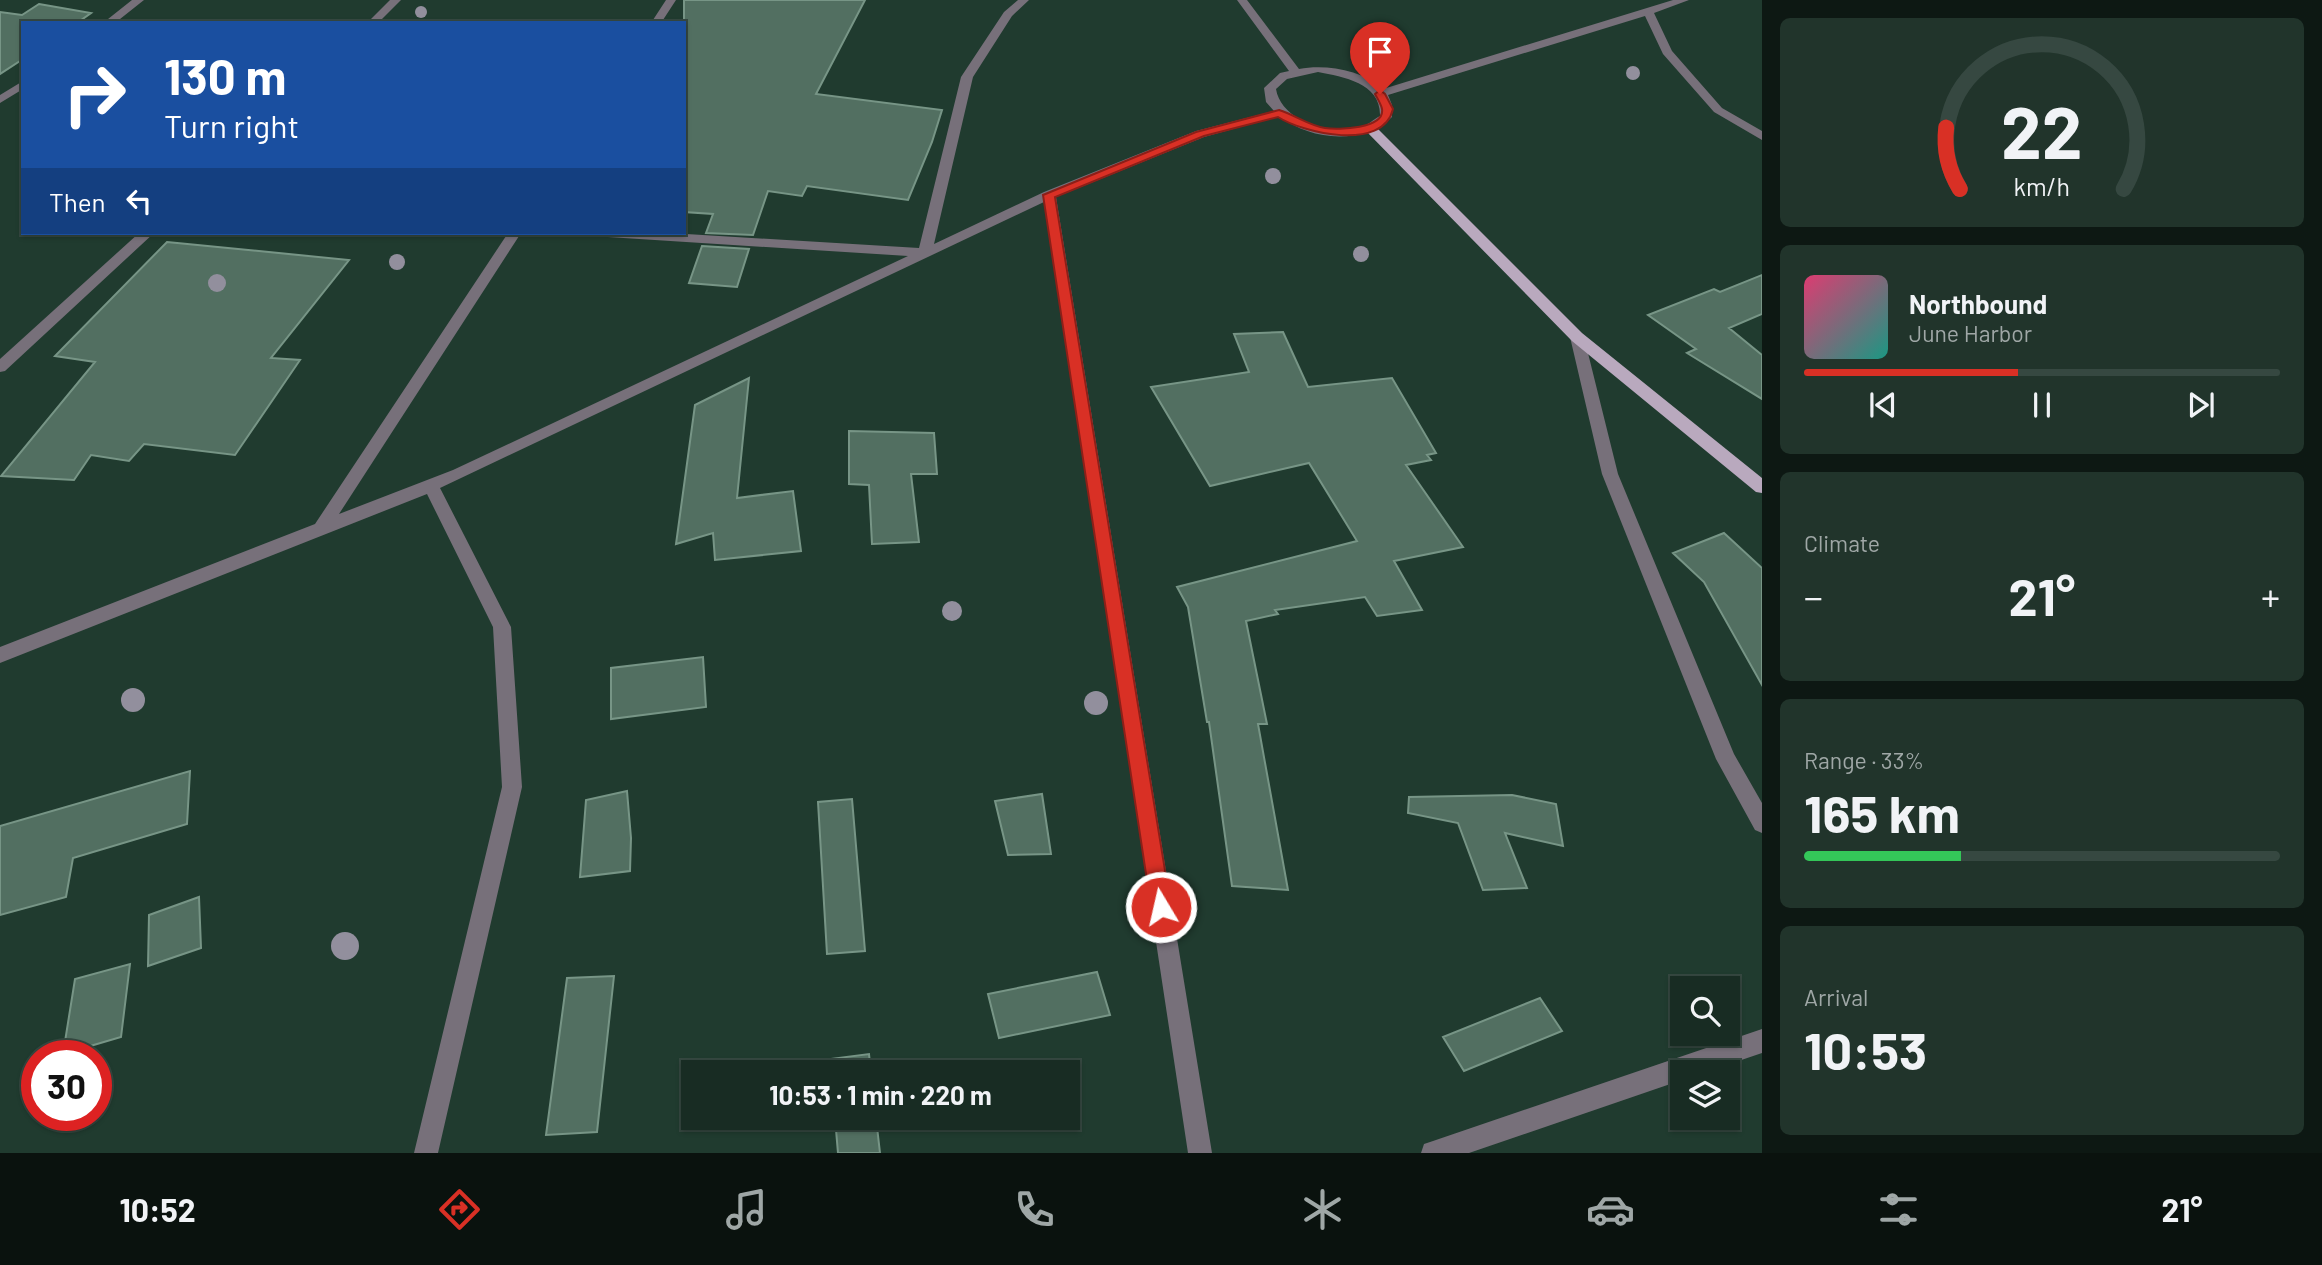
<!DOCTYPE html>
<meta charset="utf-8">
<style>
:root{--surface:#182c23;--page:#21342b;--text:#f1f3f6;--muted:#9fa7a6;--line:#364841;--accent:#d93025}
body{margin:0;font-family:Barlow,sans-serif;background:var(--page);color:var(--text);height:100vh;display:flex;flex-direction:column;font-size:26px;white-space:nowrap}
*{box-sizing:border-box;margin:0}
p{font-size:23px;color:var(--muted)}
.icon{flex:none;width:38px;height:38px;fill:none;stroke:currentColor;stroke-width:2;stroke-linecap:round;stroke-linejoin:round}
.map{position:relative;flex:1;overflow:hidden}
.side{display:flex;flex-direction:column;gap:18px;padding:18px;background:#0d1813;width:560px}
.side>*{flex:none}
.top-card{position:absolute;left:21px;top:21px;width:665px;height:214px;border-radius:0px;box-shadow:0 2px 5px #0004,0 0 0 2px var(--line);background:#1a4fa0;color:#fff;overflow:hidden}
.controls{position:absolute;left:1670px;top:976px;display:grid;gap:14px}
.controls a{display:grid;place-items:center;width:70px;height:70px;border-radius:0px;background:var(--surface);box-shadow:0 2px 5px #0004,0 0 0 2px var(--line);font-size:35px}
.speed{position:absolute;left:21px;top:1040px;display:flex;gap:14px;font-size:35px;font-weight:700;text-align:center}
.speed>*{display:grid;place-content:center;width:91px;height:91px;border-radius:50%;background:var(--surface);box-shadow:0 2px 5px #0004,0 0 0 2px var(--line);line-height:1}
.speed .limit{border:10px solid #d22;background:#fff;color:#111}
.pin{position:absolute;display:grid;place-items:center;width:60px;height:60px;color:#fff;margin:-72px -30px;border-radius:50% 50% 50% 0;rotate:-45deg;box-shadow:0 0 7px #0007}
.pin .icon{rotate:45deg}
.me{position:absolute;width:77px;margin:-38px;rotate:351deg;stroke-linejoin:round;filter:drop-shadow(0 0 5px #0008)}
.turn{display:flex;align-items:center;gap:24px;height:147px;padding:0 28px;font-size:32px}
.turn .icon{width:91px;height:91px;stroke-width:2.5}
.turn b{display:block;font-size:49px;line-height:60px}
.then{display:flex;align-items:center;height:66px;padding:0 28px;background:#0003;gap:14px;font-size:26px}
.big{font-size:52px;font-weight:700;line-height:1.1}
.side .tile{flex:1;display:flex;flex-direction:column;justify-content:center;gap:10px;min-width:0;padding:0 24px;border-radius:10px;background:var(--page)}
.side .dial{align-items:center;gap:0}
.dial svg{height:182px;overflow:visible;fill:none;stroke:var(--line);stroke-width:7;stroke-linecap:round;text-anchor:middle}
.dial text{fill:var(--text);stroke:none}
.song{display:flex;align-items:center;gap:21px}
.cover{width:84px;height:84px;border-radius:10px;background:linear-gradient(135deg,hsl(340 70% 55%),hsl(170 70% 35%))}
.played{height:7px;border-radius:4px;background:linear-gradient(90deg,var(--accent) 45%,var(--line) 45%)}
.keys{display:flex;justify-content:space-around;direction:ltr}
.heat{display:flex;justify-content:space-between;align-items:center;font-size:38px;direction:ltr}
.charge{height:10px;border-radius:5px;background:linear-gradient(90deg,#34c759 33%,var(--line) 0)}
.trip{position:absolute;left:681px;top:1060px;width:399px;height:70px;border-radius:0px;background:var(--surface);box-shadow:0 2px 5px #0004,0 0 0 2px var(--line);font-weight:700;line-height:70px;text-align:center}
.dock{display:flex;height:112px;justify-content:space-around;align-items:center;background:#0a120e;color:var(--muted)}
.dock .icon{width:49px;height:49px}
.dock .on{color:var(--accent)}
.dock b{font-size:32px;color:var(--text)}
main{display:flex;flex:1;min-height:0}
.map>svg:first-child{display:block}
.building{fill:#526f61;stroke:#779586;stroke-width:2}
.lines{fill:none;stroke-linecap:round;stroke-linejoin:round}
.minor{fill:#77707a;fill-rule:evenodd}
.major{fill:#b9a9be;fill-rule:evenodd}
.tree{fill:#928f9d}
.route{fill:#d93025;stroke:#8d1f18;stroke-width:2}
</style>
<main>
<div class="map">
<svg width="1762" height="1153" viewBox="0 0 1762 1153">
<rect width="100%" height="100%" fill="#203b2f"/>
<path class="building" d="M 684,0 L 865,0 L 816,94 L 942,110 L 932,142 L 908,200 L 807,186 L 802,196 L 768,191 L 753,235 L 706,233 L 713,214 L 684,212 Z
M 39,4 L 91,13 L 77,23 L 23,23 L 23,59 L 0,74 L 0,12 L 22,15 Z
M 167,242 L 349,260 L 271,358 L 300,360 L 235,455 L 144,444 L 129,461 L 91,455 L 74,480 L 1,476 L 95,362 L 55,356 Z
M 702,246 L 749,249 L 737,287 L 689,283 Z
M 1762,275 L 1762,314 L 1729,328 L 1762,355 L 1762,399 L 1687,353 L 1696,349 L 1648,315 L 1714,289 L 1720,292 Z
M 1283,332 L 1308,387 L 1392,378 L 1436,453 L 1427,455 L 1431,460 L 1406,465 L 1463,547 L 1394,561 L 1422,610 L 1377,616 L 1365,597 L 1275,610 L 1278,614 L 1246,621 L 1267,724 L 1258,724 L 1288,890 L 1232,886 L 1209,722 L 1207,722 L 1188,607 L 1177,587 L 1357,541 L 1309,463 L 1210,486 L 1151,387 L 1249,372 L 1234,334 Z
M 749,378 L 737,498 L 793,491 L 801,551 L 715,560 L 713,533 L 676,544 L 695,405 Z
M 849,431 L 934,433 L 937,474 L 911,474 L 919,542 L 872,544 L 869,485 L 849,484 Z
M 1724,533 L 1762,568 L 1762,685 L 1704,582 L 1673,553 Z
M 703,657 L 706,707 L 611,719 L 611,668 Z
M 190,771 L 187,824 L 73,858 L 66,897 L 0,915 L 0,826 Z
M 627,791 L 631,838 L 630,871 L 580,877 L 586,800 Z
M 1042,794 L 1051,854 L 1008,855 L 995,801 Z
M 1512,795 L 1556,804 L 1563,846 L 1505,833 L 1527,888 L 1483,890 L 1458,823 L 1408,813 L 1409,797 Z
M 852,799 L 865,951 L 827,954 L 818,802 Z
M 199,897 L 201,948 L 148,966 L 149,915 Z
M 130,964 L 121,1037 L 63,1054 L 75,979 Z
M 1097,972 L 1110,1015 L 999,1038 L 988,994 Z
M 614,976 L 597,1132 L 546,1135 L 567,978 Z
M 1540,998 L 1562,1031 L 1464,1071 L 1443,1037 Z
M 869,1054 L 871,1073 L 831,1073 L 830,1059 Z
M 835,1118 L 876,1118 L 880,1153 L 838,1153 Z"/>
<g class="lines">
<path class="minor" d="M 132,0 L 144,0 L 115,23 L 103,23 Z
M 390,0 L 401,0 L 378,23 L 367,23 Z
M 666,0 L 676,0 L 661,23 L 651,23 Z
M 1018,0 L 1029,0 L 1012,16 L 973,77 L 934,244 L 1044,192 L 1196,131 L 1274,111 L 1266,102 L 1264,88 L 1280,73 L 1289,71 L 1237,0 L 1247,0 L 1299,69 C 1326,64 1362,70 1383,89 L 1673,0 L 1689,0 L 1654,13 L 1672,51 L 1722,108 L 1762,131 L 1762,140 L 1714,112 L 1663,54 L 1645,16 L 1388,95 L 1392,105 L 1392,117 C 1363,145 1310,141 1280,116 L 1204,137 L 1056,197 L 1212,1153 L 1188,1153 L 1044,202 L 440,488 L 511,627 L 522,787 L 438,1153 L 414,1153 L 502,787 L 493,627 L 427,494 L 0,663 L 0,647 L 315,524 L 508,233 L 521,233 L 339,514 L 453,470 L 908,256 L 608,237 L 601,233 L 670,233 L 919,248 L 961,77 L 1004,12 ZM 1318,72 C 1344,77 1381,83 1380,116 C 1374,119 1368,125 1361,127 C 1332,138 1281,121 1276,89 L 1287,79 Z
M 23,81 L 23,89 L 0,103 L 0,95 Z
M 139,233 L 154,233 L 5,371 L 0,372 L 0,359 Z
M 1577,332 L 1584,337 L 1618,474 L 1734,754 L 1762,803 L 1762,833 L 1755,830 L 1716,759 L 1602,474 L 1570,337 Z
M 1762,1029 L 1762,1053 L 1703,1073 L 1682,1073 L 1682,1080 L 1469,1153 L 1421,1153 L 1424,1144 L 1433,1141 Z"/>
<path class="major" d="M 1366,125 L 1374,125 L 1582,333 L 1762,478 L 1762,493 L 1756,492 L 1572,341 L 1366,131 Z"/>
</g>
<g class="tree">
<circle cx="421" cy="12" r="6"/>
<circle cx="1633" cy="73" r="7"/>
<circle cx="1273" cy="176" r="8"/>
<circle cx="1361" cy="254" r="8"/>
<circle cx="397" cy="262" r="8"/>
<circle cx="217" cy="283" r="9"/>
<circle cx="952" cy="611" r="10"/>
<circle cx="133" cy="700" r="12"/>
<circle cx="1096" cy="703" r="12"/>
<circle cx="345" cy="946" r="14"/>
</g>
<path class="route" d="M 1380,90 L 1385,94 L 1393,109 C 1383,152 1303,133 1278,117 L 1204,136 L 1055,197 L 1171,907 L 1168,914 L 1161,916 L 1154,914 L 1151,907 L 1043,195 L 1196,132 L 1279,110 C 1295,115 1308,125 1325,128 C 1338,130 1385,129 1382,109 C 1381,104 1377,98 1375,94 Z"/>
</svg>
<div class="controls">
<a><svg class="icon" aria-label="search" viewBox="0 0 24 24"><circle cx="10" cy="10" r="6"/><path d="M15 15l6 6"/></svg></a>
<a><svg class="icon" aria-label="layers" viewBox="0 0 24 24"><path d="M12 4l9 5-9 5-9-5zM3 14l9 5 9-5"/></svg></a>
</div>
<div class="speed"><div class="limit">30</div></div>
<div class="pin" style="left:1380px;top:94px;background:#d93025"><svg class="icon" aria-label="arrive" viewBox="0 0 24 24"><path d="M6 21V4h12l-3 4 3 4H6"/></svg></div>
<svg class="me" style="left:1161px;top:907px" viewBox="-20 -20 40 40"><circle r="17" fill="#d93025" stroke="#fff" stroke-width="3"/><path d="M0-11L8 9 0 5-8 9z" fill="#fff"/></svg>
<div class="trip">10:53 · 1 min · 220 m</div>
<div class="top-card">
<div class="turn"><svg class="icon" aria-label="right" viewBox="0 0 24 24"><path d="M7 20v-9h11M14 6l5 5-5 5"/></svg><div><b>130 m</b>Turn right</div></div>
<div class="then">Then<svg class="icon" aria-label="left" viewBox="0 0 24 24"><path d="M17 20v-9H6M10 6l-5 5 5 5"/></svg></div>
</div>
</div>
<section class="side">
<div class="tile dial"><svg viewBox="0 0 100 80">
<path d="M14 69A42 42 0 1 1 86 69"/>
<path d="M14 69A42 42 0 0 1 8 42" stroke="#d93025"/>
<text x="50" y="56" font-size="32" font-weight="700">22</text>
<text x="50" y="72" font-size="11">km/h</text>
</svg></div>
<div class="tile">
<div class="song"><i class="cover"></i><div><b>Northbound</b><p>June Harbor</p></div></div>
<div class="played"></div>
<div class="keys"><svg class="icon" aria-label="previous" viewBox="0 0 24 24"><path d="M18 5L8 12l10 7zM5 5v14"/></svg><svg class="icon" aria-label="pause" viewBox="0 0 24 24"><path d="M8 5v14M16 5v14"/></svg><svg class="icon" aria-label="next" viewBox="0 0 24 24"><path d="M6 5l10 7-10 7zM19 5v14"/></svg></div>
</div>
<div class="tile"><p>Climate</p>
<div class="heat"><a>−</a><b class="big">21°</b><a>+</a></div>
</div>
<div class="tile"><p>Range · 33%</p><b class="big">165 km</b><div class="charge"></div></div>
<div class="tile"><p>Arrival</p><b class="big">10:53</b></div>
</section>
</main>
<nav class="dock">
<b>10:52</b>
<svg class="icon on" aria-label="directions" viewBox="0 0 24 24"><path d="M12 3l9 9-9 9-9-9zM9 14v-3h6M13 9l2 2-2 2"/></svg>
<svg class="icon" aria-label="music" viewBox="0 0 24 24"><path d="M9 18V5l10-2v13"/><circle cx="6" cy="18" r="3"/><circle cx="16" cy="16" r="3"/></svg>
<svg class="icon" aria-label="phone" viewBox="0 0 24 24"><path d="M5 4h4l2 5-3 2q2 4 5 5l2-3 5 2v4C11 20 4 13 5 4z"/></svg>
<svg class="icon" aria-label="climate" viewBox="0 0 24 24"><path d="M12 3v18M4 7l16 10M4 17L20 7"/></svg>
<svg class="icon" aria-label="car" viewBox="0 0 24 24"><path d="M5 17H2v-5l4-1 3-4h7l3 4 3 1v5h-3M9 17h6M6 11h13"/><circle cx="7" cy="17" r="2"/><circle cx="17" cy="17" r="2"/></svg>
<svg class="icon" aria-label="filters" viewBox="0 0 24 24"><path d="M4 7h16M4 17h16"/><circle cx="9" cy="7" r="2"/><circle cx="15" cy="17" r="2"/></svg>
<b>21°</b>
</nav>
